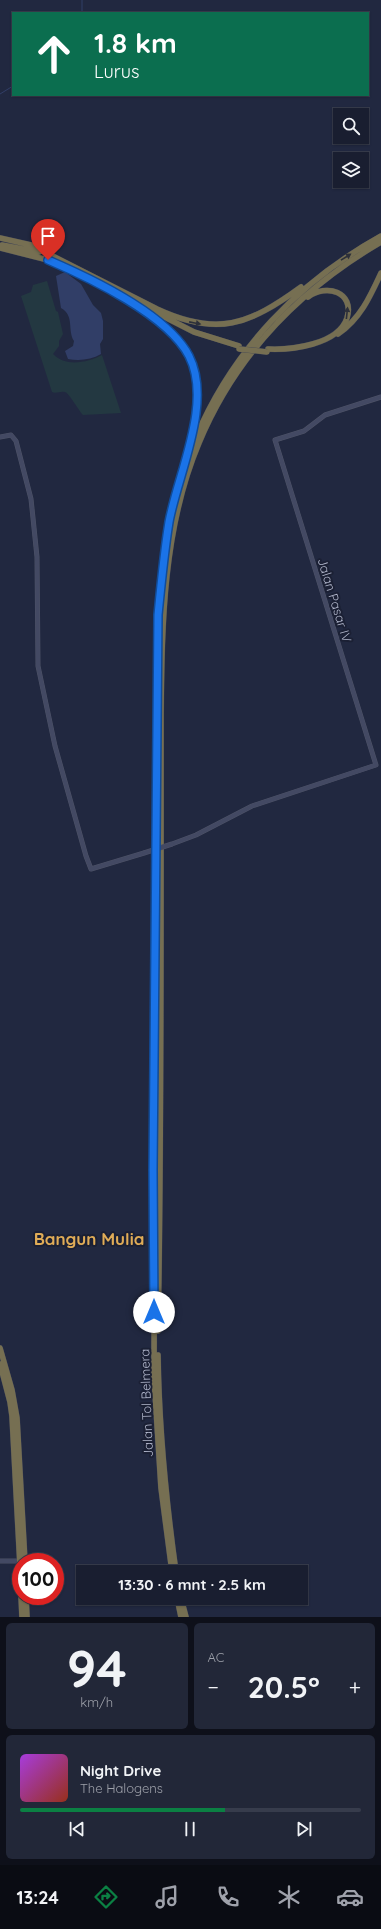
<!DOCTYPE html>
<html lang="id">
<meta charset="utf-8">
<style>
:root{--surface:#191e30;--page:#222738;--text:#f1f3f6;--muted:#9fa2ab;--line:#373c4c;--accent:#0b8043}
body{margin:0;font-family:Quicksand,sans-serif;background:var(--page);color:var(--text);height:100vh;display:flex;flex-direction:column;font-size:15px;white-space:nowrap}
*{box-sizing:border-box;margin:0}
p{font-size:13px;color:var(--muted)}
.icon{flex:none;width:22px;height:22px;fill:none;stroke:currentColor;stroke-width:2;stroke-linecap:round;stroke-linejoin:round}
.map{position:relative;height:1617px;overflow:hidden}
.side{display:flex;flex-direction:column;gap:6px;padding:6px;background:#0e101a;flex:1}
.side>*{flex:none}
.guide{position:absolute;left:12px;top:12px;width:357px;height:84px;border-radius:0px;box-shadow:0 1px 3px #0004,0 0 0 1px var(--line);background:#0b6e4f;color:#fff;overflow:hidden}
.tools{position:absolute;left:333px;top:108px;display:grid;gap:8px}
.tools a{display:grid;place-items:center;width:36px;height:36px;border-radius:0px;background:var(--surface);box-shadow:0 1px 3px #0004,0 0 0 1px var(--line);font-size:20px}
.speed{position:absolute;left:12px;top:1553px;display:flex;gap:8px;font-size:20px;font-weight:700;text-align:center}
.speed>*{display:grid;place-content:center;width:52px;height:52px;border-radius:50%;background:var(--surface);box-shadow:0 1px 3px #0004,0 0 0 1px var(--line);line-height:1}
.speed .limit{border:6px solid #d22;background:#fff;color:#111}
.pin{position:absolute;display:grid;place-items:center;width:34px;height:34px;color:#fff;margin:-41px -17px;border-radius:50% 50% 50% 0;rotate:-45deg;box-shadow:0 0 4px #0007}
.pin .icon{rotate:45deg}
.me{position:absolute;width:44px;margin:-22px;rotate:0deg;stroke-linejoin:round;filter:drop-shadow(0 0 3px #0008)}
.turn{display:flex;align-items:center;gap:14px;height:84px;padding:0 16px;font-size:18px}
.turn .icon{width:52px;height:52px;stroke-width:2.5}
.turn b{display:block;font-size:28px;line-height:34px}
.big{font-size:30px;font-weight:700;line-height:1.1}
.side .widget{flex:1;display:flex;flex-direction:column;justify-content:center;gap:6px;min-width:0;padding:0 14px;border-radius:6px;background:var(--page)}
.side .dial{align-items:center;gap:0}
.dial b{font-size:52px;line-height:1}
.song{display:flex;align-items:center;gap:12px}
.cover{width:48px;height:48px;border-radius:6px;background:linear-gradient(135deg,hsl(280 70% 55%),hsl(10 70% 35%))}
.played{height:4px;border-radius:2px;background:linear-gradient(90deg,var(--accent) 60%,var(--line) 60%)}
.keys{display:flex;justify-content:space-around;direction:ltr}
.heat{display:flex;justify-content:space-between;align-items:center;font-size:22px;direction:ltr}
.side .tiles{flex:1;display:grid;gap:6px;grid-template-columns:1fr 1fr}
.widget:last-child{grid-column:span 2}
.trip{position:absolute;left:76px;top:1565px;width:232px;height:40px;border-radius:0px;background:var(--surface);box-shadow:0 1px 3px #0004,0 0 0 1px var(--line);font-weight:700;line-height:40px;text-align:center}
.tabs{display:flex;height:64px;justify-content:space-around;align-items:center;background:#0a0c13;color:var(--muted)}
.tabs .icon{width:28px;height:28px}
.tabs .on{color:var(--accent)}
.tabs b{font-size:18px;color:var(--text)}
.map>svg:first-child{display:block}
.green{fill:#233841}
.water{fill:#313e67}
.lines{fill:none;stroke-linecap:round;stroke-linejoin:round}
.stream{stroke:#313e67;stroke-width:1}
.secondary-casing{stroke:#4e5367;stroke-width:5}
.highway-casing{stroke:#3e4357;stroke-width:6}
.secondary{stroke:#434963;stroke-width:4}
.highway{stroke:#766f52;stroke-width:5.5}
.secondary-bridge-casing{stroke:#4e5367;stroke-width:5;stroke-linecap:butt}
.highway-bridge-casing{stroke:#3e4357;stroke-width:6;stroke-linecap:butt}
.secondary-bridge{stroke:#434963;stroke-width:4}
.highway-bridge{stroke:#766f52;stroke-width:5.5}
.oneway{fill:#2d303a}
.route-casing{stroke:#114b97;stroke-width:10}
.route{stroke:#1a73e8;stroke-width:7}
.labels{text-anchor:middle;stroke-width:4;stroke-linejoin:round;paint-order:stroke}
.street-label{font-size:13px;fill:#b1b6cb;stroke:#1b2034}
.district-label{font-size:17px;font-weight:bold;fill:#e0ac57;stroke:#1b2034}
</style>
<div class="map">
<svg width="381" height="1617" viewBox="0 0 381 1617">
<rect width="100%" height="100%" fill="#212840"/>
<path class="green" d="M 47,281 L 56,311 L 58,312 L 63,334 L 59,341 L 59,346 L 53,354 C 65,367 87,363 102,355 L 121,413 L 83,415 C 79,411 69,393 65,392 C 60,391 56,394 52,392 L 21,296 L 31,292 L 33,285 Z"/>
<path class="water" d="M 65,272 L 81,284 L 93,305 L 101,313 L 103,321 L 103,339 L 100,344 L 101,354 C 91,360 79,361 68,359 L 65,351 L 73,346 L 74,341 C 67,330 75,316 61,308 L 56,276 Z"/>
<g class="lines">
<path class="stream" d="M 82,13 L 82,0
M 0,94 L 13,86"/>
<defs>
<path id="secondary" d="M 0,437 L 11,435 L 16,441 L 31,499 L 33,518 L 37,557 L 38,666 L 55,746 L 86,856 L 91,869 L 144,853
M 172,844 L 196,835 L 252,806 L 376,765 L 275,440 L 304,431 L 325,415 L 381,397
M 0,1561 L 20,1561"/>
<path id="highway" d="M 0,238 L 31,245 L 157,309 C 217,337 249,325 301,287
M 2,245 L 39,252
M 0,248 L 48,260 L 72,270
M 99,284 C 113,290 125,300 138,308 C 199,348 206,380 188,449
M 143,306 L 194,332 L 239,346
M 338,334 C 360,319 370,297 381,273
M 268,349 C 291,350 338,345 347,318 C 355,292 326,283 308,297
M 158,1331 C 161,1174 161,1018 161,861 C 161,812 161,763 161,714 C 162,623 163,528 199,443 C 236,354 299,290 381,242
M 0,1348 L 12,1390 L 17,1418 L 25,1562
M 158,1355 C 159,1428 166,1500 176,1572
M 0,1364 L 10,1402 L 12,1416 L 21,1585
M 172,1572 L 161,1488 L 154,1377 L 156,684 C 158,617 161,551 178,485 C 182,469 189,453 196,437 C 233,350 298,282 381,236
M 21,1596 L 22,1617
M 26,1596 L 27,1617
M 177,1598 L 181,1617
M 181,1598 L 186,1617"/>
</defs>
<use href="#secondary" class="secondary-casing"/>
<use href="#highway" class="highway-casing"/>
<use href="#secondary" class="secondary"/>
<use href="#highway" class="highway"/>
<defs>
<path id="secondary-bridge" d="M 144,853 L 172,844"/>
<path id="highway-bridge" d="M 239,349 L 267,352"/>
</defs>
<use href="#secondary-bridge" class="secondary-bridge-casing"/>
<use href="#highway-bridge" class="highway-bridge-casing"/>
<use href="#secondary-bridge" class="secondary-bridge"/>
<use href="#highway-bridge" class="highway-bridge"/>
</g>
<defs><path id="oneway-solid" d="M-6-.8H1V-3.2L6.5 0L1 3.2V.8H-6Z"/></defs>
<g class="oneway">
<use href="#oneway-solid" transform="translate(346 257) rotate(-32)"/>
<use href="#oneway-solid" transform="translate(347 313) rotate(-84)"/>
<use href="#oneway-solid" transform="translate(195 323) rotate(11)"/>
</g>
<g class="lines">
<defs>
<path id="route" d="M 48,260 C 90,278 168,315 189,356 C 213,403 178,473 169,522 C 164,553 161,584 158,615 L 153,1170 L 154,1312"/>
</defs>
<use href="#route" class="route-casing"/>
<use href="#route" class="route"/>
</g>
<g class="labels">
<g class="street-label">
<text transform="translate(335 600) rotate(73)" y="5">Jalan Pasar IV</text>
<text transform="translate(146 1403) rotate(-92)" y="5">Jalan Tol Belmera</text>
</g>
<g class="district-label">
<text x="89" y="1245">Bangun Mulia</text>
</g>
</g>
</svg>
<div class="tools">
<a><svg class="icon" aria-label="search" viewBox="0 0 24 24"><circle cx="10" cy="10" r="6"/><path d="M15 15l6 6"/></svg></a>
<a><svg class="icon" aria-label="layers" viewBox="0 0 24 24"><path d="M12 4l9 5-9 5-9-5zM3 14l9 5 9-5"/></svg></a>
</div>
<div class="speed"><div class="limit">100</div></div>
<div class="pin" style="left:48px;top:260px;background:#d93025"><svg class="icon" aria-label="arrive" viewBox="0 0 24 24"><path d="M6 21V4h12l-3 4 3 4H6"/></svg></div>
<svg class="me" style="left:154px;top:1312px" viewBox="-20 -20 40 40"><circle r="19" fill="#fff"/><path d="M0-13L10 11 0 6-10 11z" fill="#1a73e8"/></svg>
<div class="trip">13:30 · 6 mnt · 2.5 km</div>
<div class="guide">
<div class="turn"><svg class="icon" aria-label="ahead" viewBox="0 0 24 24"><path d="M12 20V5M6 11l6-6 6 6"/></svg><div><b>1.8 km</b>Lurus</div></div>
</div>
</div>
<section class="side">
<div class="tiles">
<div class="widget dial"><b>94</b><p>km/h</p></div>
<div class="widget"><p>AC</p>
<div class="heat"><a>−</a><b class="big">20.5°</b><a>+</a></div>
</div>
<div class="widget">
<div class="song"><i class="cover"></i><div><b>Night Drive</b><p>The Halogens</p></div></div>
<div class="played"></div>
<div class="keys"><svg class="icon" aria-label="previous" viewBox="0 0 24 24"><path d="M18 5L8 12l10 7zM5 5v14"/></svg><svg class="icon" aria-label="pause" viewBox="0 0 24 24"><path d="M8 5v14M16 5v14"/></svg><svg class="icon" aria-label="next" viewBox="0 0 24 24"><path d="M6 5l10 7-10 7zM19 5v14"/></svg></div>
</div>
</div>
</section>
<nav class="tabs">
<b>13:24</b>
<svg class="icon on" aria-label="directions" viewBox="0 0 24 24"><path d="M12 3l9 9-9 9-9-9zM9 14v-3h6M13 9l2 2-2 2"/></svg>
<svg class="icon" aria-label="music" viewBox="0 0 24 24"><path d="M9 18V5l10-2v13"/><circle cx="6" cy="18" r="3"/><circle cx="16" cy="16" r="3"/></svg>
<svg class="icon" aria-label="phone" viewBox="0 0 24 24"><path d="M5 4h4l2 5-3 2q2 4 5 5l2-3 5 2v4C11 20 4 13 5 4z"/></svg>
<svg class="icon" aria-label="climate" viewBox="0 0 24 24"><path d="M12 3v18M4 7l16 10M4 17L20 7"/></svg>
<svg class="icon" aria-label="car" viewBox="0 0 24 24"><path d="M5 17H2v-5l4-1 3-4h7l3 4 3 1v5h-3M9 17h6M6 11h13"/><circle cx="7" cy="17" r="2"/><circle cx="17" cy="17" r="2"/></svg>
</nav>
